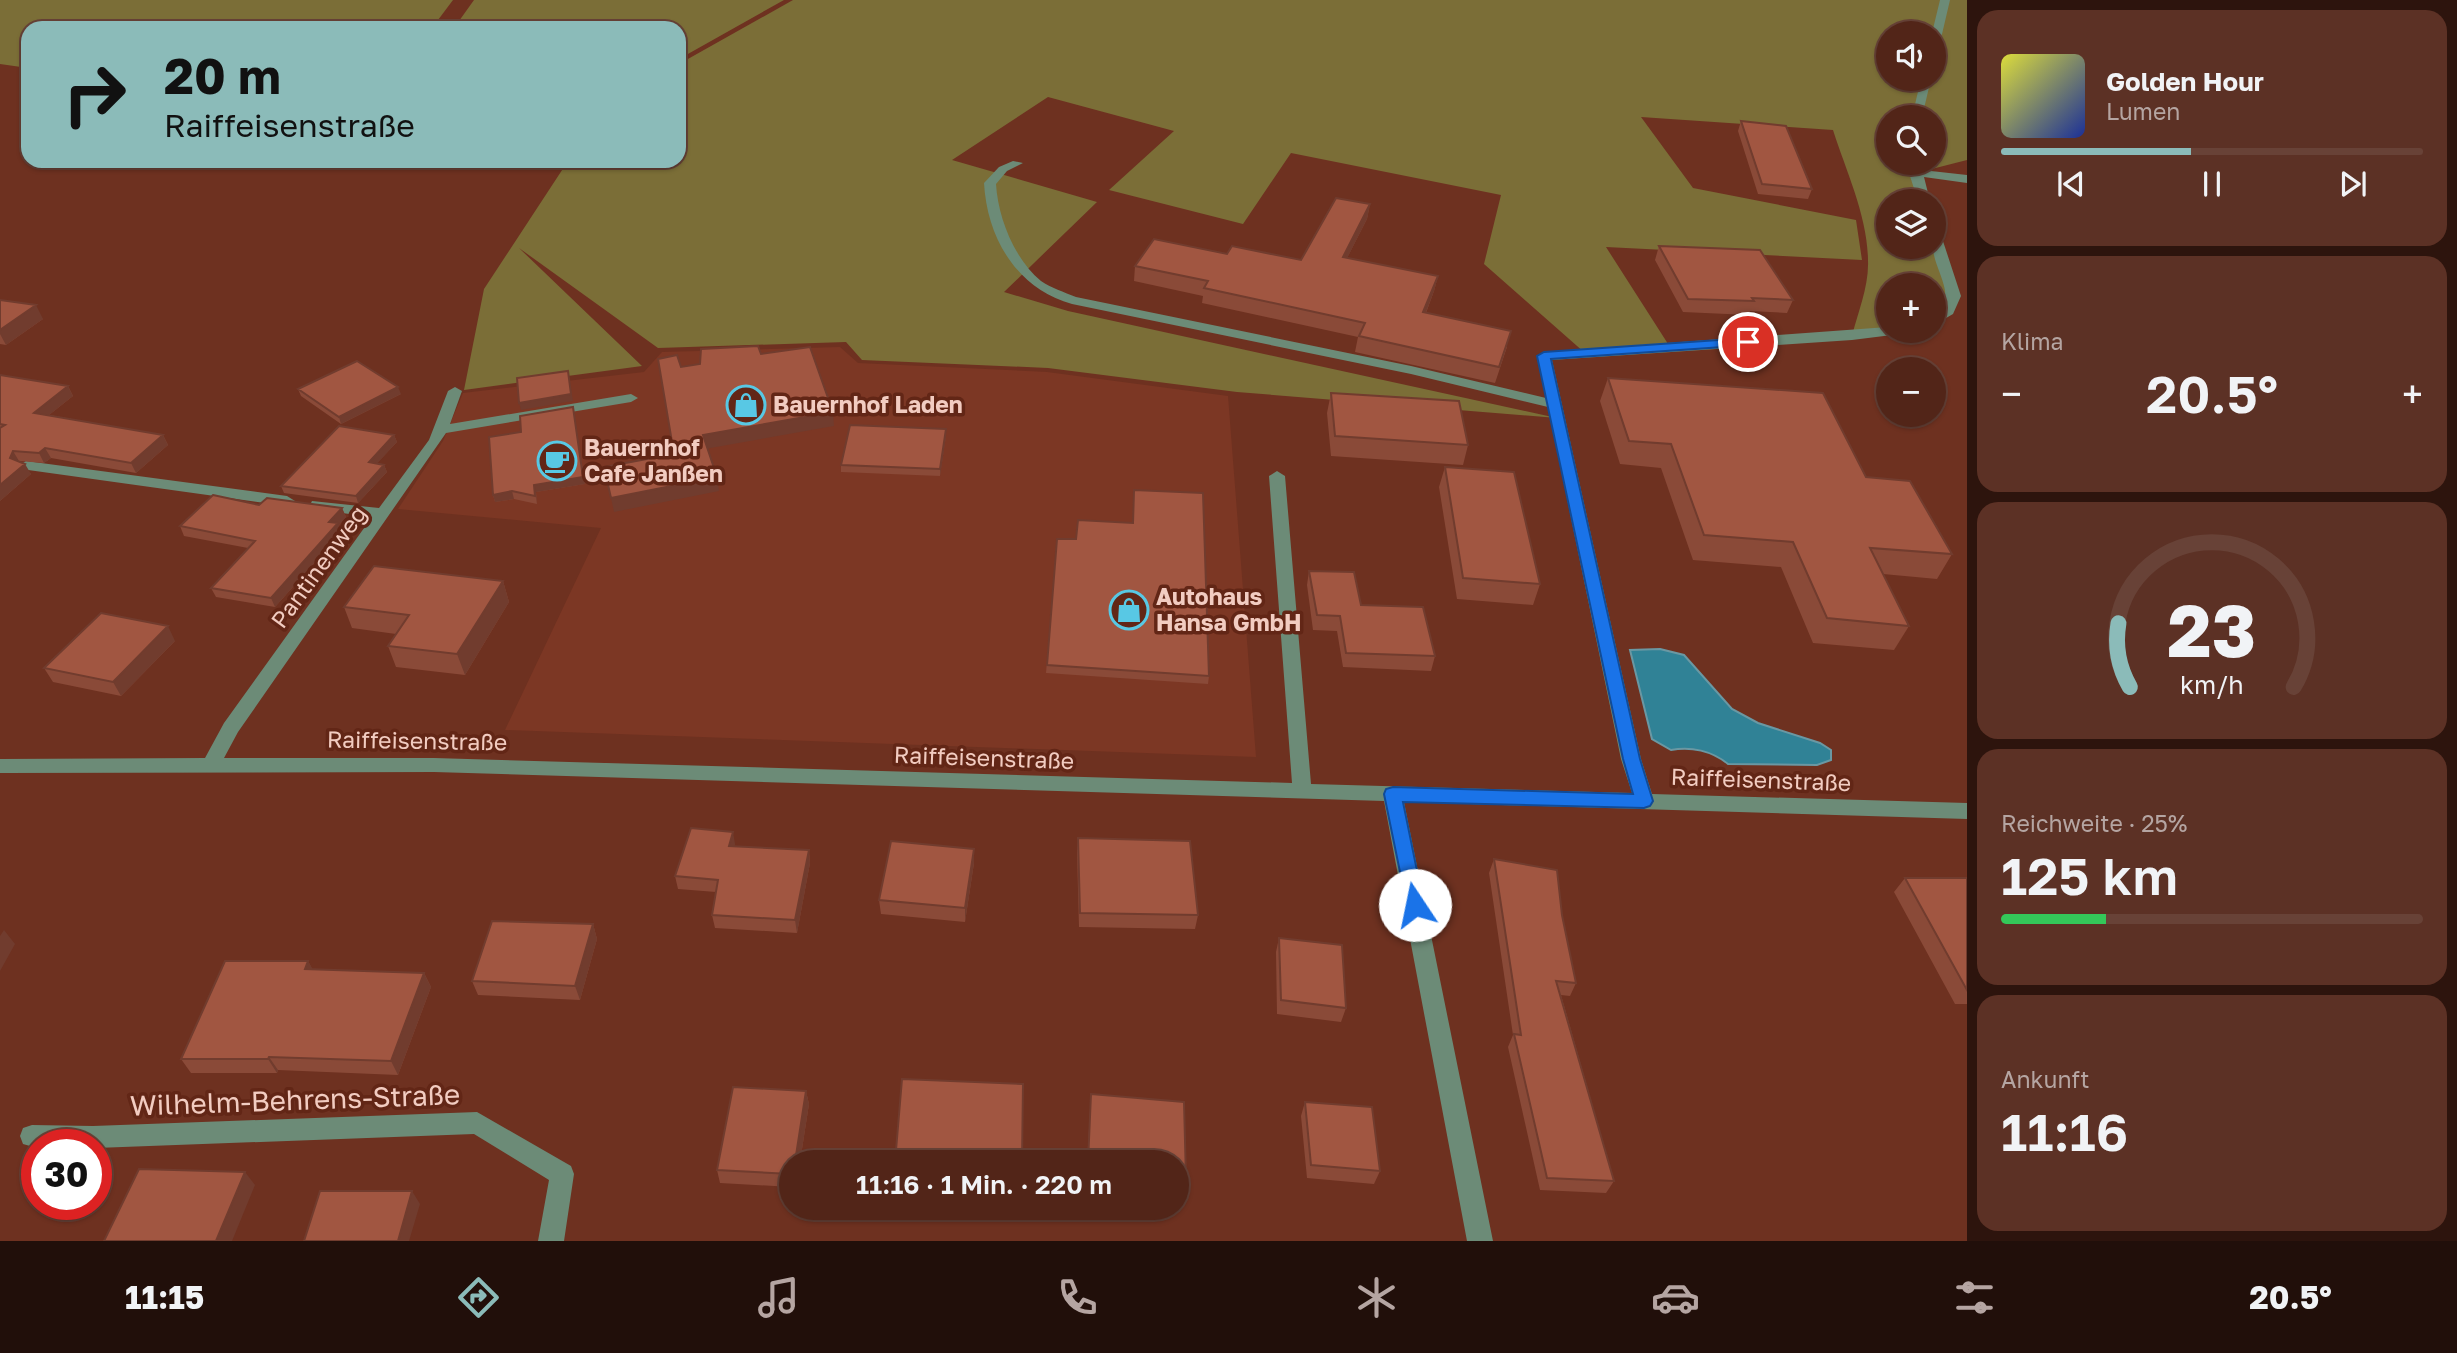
<!DOCTYPE html>
<html lang="de">
<meta charset="utf-8">
<style>
:root{--surface:#522518;--page:#5c3125;--text:#f1f3f6;--muted:#b5a5a2;--line:#684237;--accent:#8bbbb9}
body{margin:0;font-family:"Golos Text",sans-serif;background:var(--page);color:var(--text);height:100vh;display:flex;flex-direction:column;font-size:26px;white-space:nowrap}
*{box-sizing:border-box;margin:0}
p{font-size:23px;color:var(--muted)}
.icon{flex:none;width:38px;height:38px;fill:none;stroke:currentColor;stroke-width:2;stroke-linecap:round;stroke-linejoin:round}
.map{position:relative;flex:1;overflow:hidden}
.side{display:flex;flex-direction:column;gap:10px;padding:10px;background:#2d140d;width:490px}
.side>*{flex:none}
.top-card{position:absolute;left:21px;top:21px;width:665px;height:147px;border-radius:21px;box-shadow:0 2px 5px #0004,0 0 0 2px var(--line);background:#8bbbb9;color:#111;overflow:hidden}
.controls{position:absolute;left:1876px;top:21px;display:grid;gap:14px}
.controls a{display:grid;place-items:center;width:70px;height:70px;border-radius:50%;background:var(--surface);box-shadow:0 2px 5px #0004,0 0 0 2px var(--line);font-size:35px}
.speed{position:absolute;left:21px;top:1129px;display:flex;gap:14px;font-size:35px;font-weight:700;text-align:center}
.speed>*{display:grid;place-content:center;width:91px;height:91px;border-radius:50%;background:var(--surface);box-shadow:0 2px 5px #0004,0 0 0 2px var(--line);line-height:1}
.speed .limit{border:10px solid #d22;background:#fff;color:#111}
.pin{position:absolute;display:grid;place-items:center;width:60px;height:60px;color:#fff;margin:-30px;border:4px solid #fff;border-radius:50%;box-shadow:0 2px 7px #0007}
.me{position:absolute;width:77px;margin:-38px;rotate:349deg;stroke-linejoin:round;filter:drop-shadow(0 0 5px #0008)}
.turn{display:flex;align-items:center;gap:24px;height:147px;padding:0 28px;font-size:32px}
.turn .icon{width:91px;height:91px;stroke-width:2.5}
.turn b{display:block;font-size:49px;line-height:60px}
.big{font-size:52px;font-weight:600;line-height:1.1}
.side .tile{flex:1;display:flex;flex-direction:column;justify-content:center;gap:10px;min-width:0;padding:0 24px;border-radius:21px;background:var(--page)}
.side .dial{align-items:center;gap:0}
.dial svg{height:182px;overflow:visible;fill:none;stroke:var(--line);stroke-width:7;stroke-linecap:round;text-anchor:middle}
.dial text{fill:var(--text);stroke:none}
.song{display:flex;align-items:center;gap:21px}
.cover{width:84px;height:84px;border-radius:10px;background:linear-gradient(135deg,hsl(60 70% 55%),hsl(230 70% 35%))}
.played{height:7px;border-radius:4px;background:linear-gradient(90deg,var(--accent) 45%,var(--line) 45%)}
.keys{display:flex;justify-content:space-around;direction:ltr}
.heat{display:flex;justify-content:space-between;align-items:center;font-size:38px;direction:ltr}
.charge{height:10px;border-radius:5px;background:linear-gradient(90deg,#34c759 25%,var(--line) 0)}
.trip{position:absolute;left:779px;top:1150px;width:410px;height:70px;border-radius:35px;background:var(--surface);box-shadow:0 2px 5px #0004,0 0 0 2px var(--line);font-weight:600;line-height:70px;text-align:center}
.tab-bar{display:flex;height:112px;justify-content:space-around;align-items:center;background:#210f0a;color:var(--muted)}
.tab-bar .icon{width:49px;height:49px}
.tab-bar .on{color:var(--accent)}
.tab-bar b{font-size:32px;color:var(--text)}
main{display:flex;flex:1;min-height:0}
.map>svg:first-child{display:block}
.built{fill:#7c3724}
.green{fill:#7b6e37;fill-rule:evenodd}
.water{fill:#308296;stroke:#6a98a3;stroke-width:2}
.lines{fill:none;stroke-linecap:round;stroke-linejoin:round}
.minor{fill:#6c8b77;fill-rule:evenodd}
.wall{fill:#8a4a38}
.shaded-wall{fill:#713c2e}
.building{fill:#a15641;stroke:#713c2e;stroke-width:2}
.route{fill:#1a73e8;stroke:#114b97;stroke-width:2}
.labels{text-anchor:middle;stroke-width:7;stroke-linejoin:round;paint-order:stroke}
.poi-label{font-size:23px;font-weight:bold;fill:#f2ccc1;stroke:#622616;text-anchor:start}
.street-label{font-size:23px;fill:#f2ccc1;stroke:#622616}
.near-street-label{font-size:28px;fill:#f2ccc1;stroke:#622616}
</style>
<main>
<div class="map">
<svg width="1967" height="1241" viewBox="0 0 1967 1241">
<rect width="100%" height="100%" fill="#6e3120"/>
<path class="built" d="M 840,347 L 858,363 L 1047,372 L 1228,396 L 1256,757 L 505,730 L 601,528 L 398,509 L 443,441 L 463,393 L 644,372 L 662,352 Z"/>
<path class="green" d="M 0,0 L 453,0 L 432,28 L 28,28 L 28,68 L 0,64 Z
M 474,0 L 784,0 L 679,59 L 679,28 L 454,28 Z
M 793,0 L 1967,0 L 1967,160 L 1916,173 L 1924,201 L 1888,201 L 1888,247 L 1934,247 L 1934,232 L 1954,296 L 1948,311 L 1934,321 L 1934,285 L 1888,285 L 1888,331 L 1892,331 L 1852,336 C 1858,312 1869,286 1868,261 C 1868,217 1846,171 1833,130 L 1641,117 L 1693,188 L 1856,220 L 1862,260 L 1606,247 L 1670,347 L 1585,353 L 1484,264 L 1501,195 L 1291,153 L 1243,224 L 1109,190 L 1174,131 L 1048,97 L 952,160 L 1097,202 L 1004,292 L 1068,311 L 1557,418 L 1237,392 L 1048,368 L 862,360 L 846,342 L 658,348 L 519,248 L 642,366 L 464,390 L 484,289 L 568,161 L 679,161 L 679,64 ZM 1888,33 L 1934,33 L 1934,79 L 1888,79 ZM 1888,117 L 1934,117 L 1934,163 L 1888,163 Z"/>
<path class="water" d="M 1660,649 L 1684,655 L 1732,709 L 1758,723 L 1820,743 L 1831,750 L 1831,760 L 1817,765 L 1728,764 C 1712,751 1691,746 1671,750 L 1652,739 L 1630,650 Z"/>
<g class="lines">
<path class="minor" d="M 1940,0 L 1950,0 L 1939,47 L 1934,50 L 1932,33 Z
M 1921,79 L 1931,79 L 1922,117 L 1912,117 Z
M 1013,161 L 1023,163 L 1007,171 L 996,184 C 998,217 1014,259 1041,281 C 1051,288 1064,292 1076,297 L 1411,366 L 1546,398 L 1537,356 L 1544,352 L 1888,327 L 1888,331 L 1899,331 L 1892,335 L 1852,340 L 1552,360 L 1641,759 L 1652,794 L 1967,803 L 1967,819 L 1404,802 L 1493,1241 L 1467,1241 L 1384,801 L 434,772 L 0,773 L 0,759 L 205,758 L 224,723 L 372,517 L 312,509 L 310,505 L 312,501 L 379,508 L 429,440 L 448,391 L 455,387 L 462,391 L 450,424 L 631,394 L 638,398 L 631,402 L 446,433 L 238,732 L 224,758 L 434,758 L 1292,783 L 1269,476 L 1277,471 L 1285,476 L 1311,784 L 1632,793 L 1621,759 L 1548,407 L 1411,374 L 1072,304 C 1017,289 987,238 984,183 L 999,167 Z
M 1909,163 L 1919,163 L 1922,170 L 1967,175 L 1967,183 L 1924,177 L 1930,201 L 1918,201 L 1909,173 Z
M 1934,228 L 1940,232 L 1961,296 L 1953,314 L 1934,325 L 1934,315 C 1959,297 1935,273 1933,249 C 1933,245 1934,234 1934,228 Z
M 26,461 L 287,496 L 295,501 L 287,506 L 21,469 L 18,466 Z
M 477,1112 L 571,1166 L 574,1174 L 564,1241 L 538,1241 L 549,1180 L 474,1134 L 96,1148 L 96,1144 L 37,1144 L 37,1148 L 23,1144 L 20,1136 L 23,1128 L 32,1125 L 93,1126 Z"/>
</g>
<path class="wall" d="M 1741,121 L 1812,189 L 1808,199 L 1758,194 L 1738,131 Z
M 1370,204 L 1367,219 L 1347,258 L 1438,276 L 1434,291 L 1426,313 L 1507,347 L 1495,383 L 1355,352 L 1358,337 L 1202,303 L 1203,296 L 1134,281 L 1135,266 L 1227,254 L 1301,260 Z
M 1659,246 L 1793,300 L 1787,313 L 1750,311 L 1749,315 L 1683,312 L 1655,260 Z
M 0,300 L 43,319 L 6,345 L 0,344 Z
M 0,375 L 68,386 L 73,396 L 49,415 L 163,435 L 168,445 L 136,473 L 51,458 L 44,463 L 19,461 L 31,474 L 0,501 Z
M 1608,378 L 1866,477 L 1952,554 L 1937,579 L 1883,574 L 1909,626 L 1894,650 L 1813,643 L 1781,567 L 1693,560 L 1661,468 L 1620,464 L 1600,401 Z
M 298,389 L 401,394 L 341,424 L 301,396 Z
M 1331,393 L 1468,445 L 1463,465 L 1331,456 L 1327,413 Z
M 573,407 L 585,484 L 536,492 L 537,504 L 514,499 L 495,502 L 493,495 L 521,432 Z
M 394,435 L 397,442 L 377,463 L 384,465 L 387,472 L 358,503 L 284,493 L 281,486 Z
M 946,436 L 940,476 L 841,472 L 841,465 Z
M 1445,467 L 1540,584 L 1533,605 L 1457,599 L 1439,487 Z
M 342,508 L 346,517 L 339,525 L 342,532 L 275,607 L 216,597 L 211,588 L 248,548 L 184,536 L 180,526 Z
M 1057,539 L 1209,676 L 1208,684 L 1046,673 Z
M 1309,571 L 1435,656 L 1431,671 L 1343,667 L 1337,631 L 1313,630 L 1307,585 Z
M 503,581 L 509,602 L 465,675 L 396,667 L 388,646 L 396,634 L 352,628 L 344,607 Z
M 175,641 L 121,696 L 53,682 L 44,668 Z
M 1078,838 L 1198,915 L 1195,929 L 1079,927 L 1077,852 Z
M 735,844 L 734,846 L 809,850 L 810,863 L 797,933 L 715,928 L 712,915 L 716,892 L 678,889 L 675,876 Z
M 1494,859 L 1562,915 L 1576,983 L 1570,996 L 1561,995 L 1614,1181 L 1606,1193 L 1540,1190 L 1508,1047 L 1513,1035 L 1489,873 Z
M 974,863 L 965,922 L 881,914 L 879,900 Z
M 1905,878 L 1967,878 L 1967,1004 L 1955,1004 L 1894,892 Z
M 593,924 L 597,939 L 580,1000 L 478,995 L 472,981 Z
M 1279,938 L 1346,1008 L 1341,1022 L 1277,1014 L 1276,952 Z
M 308,961 L 312,969 L 424,973 L 431,987 L 398,1075 L 278,1070 L 277,1073 L 191,1073 L 181,1059 Z
M 806,1091 L 809,1104 L 800,1162 L 791,1162 L 791,1187 L 720,1183 L 717,1170 Z
M 1091,1094 L 1184,1102 L 1186,1179 L 1183,1192 L 1176,1192 L 1176,1162 L 1087,1162 Z
M 1305,1102 L 1380,1171 L 1374,1184 L 1307,1178 L 1301,1116 Z"/>
<path class="shaded-wall" d="M 1370,204 L 1367,219 L 1340,272 L 1343,257 Z
M 1438,276 L 1434,291 L 1420,328 L 1423,312 Z
M 36,305 L 43,319 L 6,345 L 0,334 L 0,330 Z
M 568,371 L 573,401 L 521,410 L 519,403 Z
M 68,386 L 73,396 L 39,423 L 34,413 Z
M 398,387 L 401,394 L 341,424 L 339,417 Z
M 573,407 L 585,484 L 536,492 L 537,504 L 534,485 Z
M 833,412 L 834,426 L 705,449 L 703,435 Z
M 946,429 L 946,436 L 940,476 L 940,469 Z
M 163,435 L 168,445 L 136,473 L 131,463 Z
M 394,435 L 397,442 L 372,469 L 369,462 Z
M 45,448 L 51,458 L 44,463 L 39,453 Z
M 13,451 L 19,461 L 10,458 Z
M 25,464 L 31,474 L 0,501 L 0,485 Z
M 384,465 L 387,472 L 358,503 L 356,496 Z
M 717,477 L 719,491 L 614,512 L 611,498 Z
M 512,491 L 514,499 L 495,502 L 493,495 Z
M 342,508 L 346,517 L 339,525 L 342,532 L 275,607 L 271,598 L 329,522 Z
M 503,581 L 509,602 L 465,675 L 457,654 Z
M 168,626 L 175,641 L 121,696 L 113,682 Z
M 733,832 L 735,844 L 731,859 L 729,846 Z
M 974,849 L 974,863 L 965,922 L 965,908 Z
M 809,850 L 810,863 L 797,933 L 795,920 Z
M 593,924 L 597,939 L 580,1000 L 575,986 Z
M 4,930 L 15,944 L 0,971 L 0,936 Z
M 308,961 L 316,975 L 305,969 Z
M 424,973 L 431,987 L 398,1075 L 391,1061 Z
M 269,1057 L 278,1070 L 277,1073 L 268,1059 Z
M 806,1091 L 809,1104 L 800,1162 L 795,1162 Z
M 245,1172 L 255,1185 L 232,1241 L 216,1241 Z
M 412,1191 L 420,1204 L 409,1241 L 398,1241 Z"/>
<path class="building" d="M 1741,121 L 1786,126 L 1812,189 L 1762,184 Z
M 1336,198 L 1370,204 L 1343,257 L 1438,276 L 1423,312 L 1511,331 L 1499,367 L 1359,336 L 1365,323 L 1204,288 L 1208,281 L 1135,266 L 1154,239 L 1227,254 L 1232,246 L 1301,260 Z
M 1659,246 L 1760,250 L 1793,300 L 1752,298 L 1754,301 L 1688,299 Z
M 0,300 L 36,305 L 0,330 Z
M 758,346 L 761,354 L 810,347 L 833,412 L 703,435 L 717,477 L 611,498 L 604,467 L 674,454 L 658,359 L 677,355 L 681,367 L 700,364 L 701,349 Z
M 357,361 L 398,387 L 339,417 L 298,389 Z
M 568,371 L 571,394 L 519,403 L 517,378 Z
M 0,375 L 68,386 L 34,413 L 163,435 L 131,463 L 45,448 L 39,453 L 13,451 L 10,458 L 25,464 L 0,485 L 0,428 L 5,425 L 0,424 Z
M 1608,378 L 1823,393 L 1866,477 L 1910,481 L 1952,554 L 1870,548 L 1909,626 L 1827,618 L 1793,542 L 1704,535 L 1671,444 L 1629,441 Z
M 1331,393 L 1459,401 L 1468,445 L 1335,436 Z
M 573,407 L 583,477 L 534,485 L 535,496 L 512,491 L 493,495 L 489,437 L 521,432 L 520,416 Z
M 850,425 L 946,429 L 940,469 L 841,465 Z
M 339,426 L 394,435 L 369,462 L 384,465 L 356,496 L 281,486 Z
M 1445,467 L 1514,472 L 1540,584 L 1463,578 Z
M 1134,490 L 1203,493 L 1209,676 L 1047,665 L 1057,539 L 1076,539 L 1078,520 L 1133,523 Z
M 213,495 L 259,505 L 267,498 L 342,508 L 329,522 L 338,523 L 271,598 L 211,588 L 255,541 L 180,526 Z
M 374,566 L 503,581 L 457,654 L 388,646 L 409,615 L 344,607 Z
M 1309,571 L 1354,572 L 1361,605 L 1423,607 L 1435,656 L 1346,653 L 1340,616 L 1317,615 Z
M 101,613 L 168,626 L 113,682 L 44,668 Z
M 691,828 L 733,832 L 729,846 L 809,850 L 795,920 L 712,915 L 718,880 L 675,876 Z
M 1078,838 L 1190,841 L 1198,915 L 1080,913 Z
M 891,841 L 974,849 L 965,908 L 879,900 Z
M 1494,859 L 1557,870 L 1562,915 L 1576,983 L 1556,981 L 1614,1181 L 1547,1178 L 1514,1034 L 1521,1035 Z
M 1905,878 L 1967,878 L 1967,990 Z
M 492,921 L 593,924 L 575,986 L 472,981 Z
M 1279,938 L 1342,945 L 1346,1008 L 1281,1000 Z
M 225,961 L 308,961 L 305,969 L 424,973 L 391,1061 L 269,1057 L 268,1059 L 181,1059 Z
M 902,1079 L 1023,1084 L 1022,1162 L 895,1162 Z
M 733,1087 L 806,1091 L 795,1162 L 791,1162 L 791,1174 L 717,1170 Z
M 1091,1094 L 1184,1102 L 1186,1179 L 1176,1178 L 1176,1162 L 1088,1162 Z
M 1305,1102 L 1372,1107 L 1380,1171 L 1311,1165 Z
M 139,1169 L 245,1172 L 216,1241 L 104,1241 Z
M 320,1191 L 412,1191 L 398,1241 L 304,1241 Z"/>
<path class="route" d="M 1748,338 L 1752,339 L 1752,345 L 1551,359 L 1640,759 L 1653,801 L 1650,806 L 1644,808 L 1403,802 L 1424,905 L 1422,911 L 1415,913 L 1408,911 L 1384,794 L 1386,789 L 1393,787 L 1633,794 L 1623,759 L 1537,356 L 1544,352 Z"/>
<defs>
<symbol id="shop-ring" viewBox="-11 -11 22 22"><circle r="9.5" fill="#622616" stroke="#58c8e4" stroke-width="1.5"/><path d="M-5-2.5h2.3a2.7 3.5 0 0 1 5.4 0H5L5.5 6h-11ZM-1.5-2.5h3a1.5 2.3 0 0 0-3 0Z" fill="#58c8e4"/></symbol>
<symbol id="cafe-ring" viewBox="-11 -11 22 22"><circle r="9.5" fill="#622616" stroke="#58c8e4" stroke-width="1.5"/><path d="M-5.5-4.5H6V0H3Q3 3.5 0 3.5H-2.5Q-5.5 3.5-5.5 0ZM3-3.2v2h1.7v-2ZM-6 4.5H4V6H-6Z" fill="#58c8e4"/></symbol>
</defs>
<g fill-rule="evenodd">
<use href="#shop-ring" x="724" y="383" width="44" height="44"/>
<use href="#cafe-ring" x="535" y="439" width="44" height="44"/>
<use href="#shop-ring" x="1107" y="588" width="44" height="44"/>
</g>
<g class="labels">
<g class="poi-label">
<text x="773" y="413">Bauernhof Laden</text>
<text x="584" y="456">Bauernhof<tspan x="584" dy="26">Cafe Janßen</tspan></text>
<text x="1156" y="605">Autohaus<tspan x="1156" dy="26">Hansa GmbH</tspan></text>
</g>
<g class="street-label">
<text transform="translate(319 567) rotate(-54)" y="8">Pantinenweg</text>
<text transform="translate(417 741) rotate(1)" y="8">Raiffeisenstraße</text>
<text transform="translate(984 758) rotate(2)" y="8">Raiffeisenstraße</text>
<text transform="translate(1761 780) rotate(2)" y="8">Raiffeisenstraße</text>
</g>
<g class="near-street-label">
<text transform="translate(295 1100) rotate(-2)" y="10">Wilhelm-Behrens-Straße</text>
</g>
</g>
</svg>
<div class="controls">
<a><svg class="icon" aria-label="sound" viewBox="0 0 24 24"><path d="M4 9h4l5-4v14l-5-4H4zM17 9q2 3 0 6"/></svg></a>
<a><svg class="icon" aria-label="search" viewBox="0 0 24 24"><circle cx="10" cy="10" r="6"/><path d="M15 15l6 6"/></svg></a>
<a><svg class="icon" aria-label="layers" viewBox="0 0 24 24"><path d="M12 4l9 5-9 5-9-5zM3 14l9 5 9-5"/></svg></a>
<a>+</a>
<a>−</a>
</div>
<div class="speed"><div class="limit">30</div></div>
<div class="pin" style="left:1748px;top:342px;background:#d93025"><svg class="icon" aria-label="arrive" viewBox="0 0 24 24"><path d="M6 21V4h12l-3 4 3 4H6"/></svg></div>
<svg class="me" style="left:1415px;top:905px" viewBox="-20 -20 40 40"><circle r="19" fill="#fff"/><path d="M0-13L10 11 0 6-10 11z" fill="#1a73e8"/></svg>
<div class="trip">11:16 · 1 Min. · 220 m</div>
<div class="top-card">
<div class="turn"><svg class="icon" aria-label="right" viewBox="0 0 24 24"><path d="M7 20v-9h11M14 6l5 5-5 5"/></svg><div><b>20 m</b>Raiffeisenstraße</div></div>
</div>
</div>
<section class="side">
<div class="tile">
<div class="song"><i class="cover"></i><div><b>Golden Hour</b><p>Lumen</p></div></div>
<div class="played"></div>
<div class="keys"><svg class="icon" aria-label="previous" viewBox="0 0 24 24"><path d="M18 5L8 12l10 7zM5 5v14"/></svg><svg class="icon" aria-label="pause" viewBox="0 0 24 24"><path d="M8 5v14M16 5v14"/></svg><svg class="icon" aria-label="next" viewBox="0 0 24 24"><path d="M6 5l10 7-10 7zM19 5v14"/></svg></div>
</div>
<div class="tile"><p>Klima</p>
<div class="heat"><a>−</a><b class="big">20.5°</b><a>+</a></div>
</div>
<div class="tile dial"><svg viewBox="0 0 100 80">
<path d="M14 69A42 42 0 1 1 86 69"/>
<path d="M14 69A42 42 0 0 1 9 41" stroke="#8bbbb9"/>
<text x="50" y="56" font-size="32" font-weight="700">23</text>
<text x="50" y="72" font-size="11">km/h</text>
</svg></div>
<div class="tile"><p>Reichweite · 25%</p><b class="big">125 km</b><div class="charge"></div></div>
<div class="tile"><p>Ankunft</p><b class="big">11:16</b></div>
</section>
</main>
<nav class="tab-bar">
<b>11:15</b>
<svg class="icon on" aria-label="directions" viewBox="0 0 24 24"><path d="M12 3l9 9-9 9-9-9zM9 14v-3h6M13 9l2 2-2 2"/></svg>
<svg class="icon" aria-label="music" viewBox="0 0 24 24"><path d="M9 18V5l10-2v13"/><circle cx="6" cy="18" r="3"/><circle cx="16" cy="16" r="3"/></svg>
<svg class="icon" aria-label="phone" viewBox="0 0 24 24"><path d="M5 4h4l2 5-3 2q2 4 5 5l2-3 5 2v4C11 20 4 13 5 4z"/></svg>
<svg class="icon" aria-label="climate" viewBox="0 0 24 24"><path d="M12 3v18M4 7l16 10M4 17L20 7"/></svg>
<svg class="icon" aria-label="car" viewBox="0 0 24 24"><path d="M5 17H2v-5l4-1 3-4h7l3 4 3 1v5h-3M9 17h6M6 11h13"/><circle cx="7" cy="17" r="2"/><circle cx="17" cy="17" r="2"/></svg>
<svg class="icon" aria-label="filters" viewBox="0 0 24 24"><path d="M4 7h16M4 17h16"/><circle cx="9" cy="7" r="2"/><circle cx="15" cy="17" r="2"/></svg>
<b>20.5°</b>
</nav>
